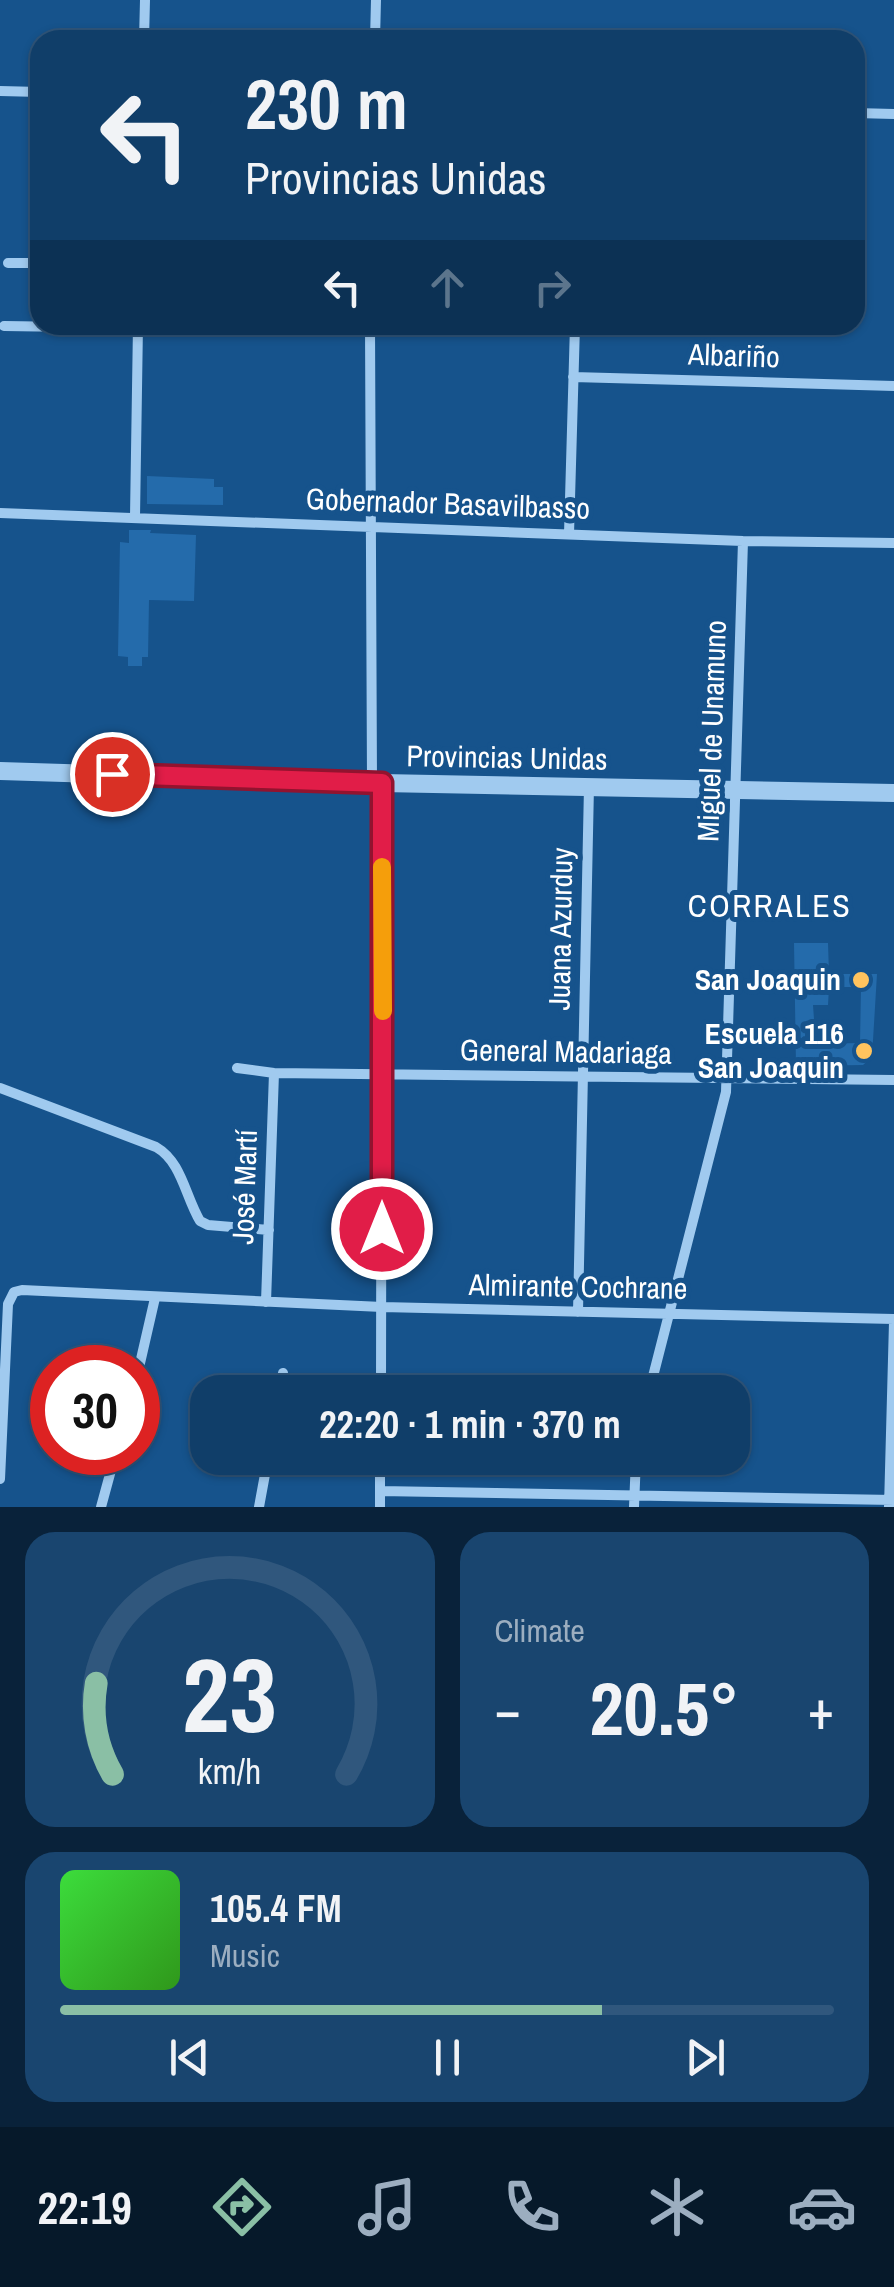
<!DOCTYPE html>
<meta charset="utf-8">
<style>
:root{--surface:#103e69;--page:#19456f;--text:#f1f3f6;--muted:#9caec0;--line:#30577d;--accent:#8abfa5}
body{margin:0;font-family:"Archivo Narrow",sans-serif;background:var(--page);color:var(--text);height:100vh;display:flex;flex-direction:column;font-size:38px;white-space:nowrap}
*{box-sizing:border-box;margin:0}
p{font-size:32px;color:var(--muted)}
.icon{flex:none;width:55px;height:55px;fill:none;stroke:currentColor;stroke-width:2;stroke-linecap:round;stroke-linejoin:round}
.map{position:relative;height:1507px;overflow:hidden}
.side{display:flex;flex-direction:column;gap:25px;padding:25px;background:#09223a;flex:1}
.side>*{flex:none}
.top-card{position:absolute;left:30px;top:30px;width:835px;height:305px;border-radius:30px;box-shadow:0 2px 8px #0004,0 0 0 2px var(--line);background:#103e69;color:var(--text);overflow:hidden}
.speed{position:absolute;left:30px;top:1345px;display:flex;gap:20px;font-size:50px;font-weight:700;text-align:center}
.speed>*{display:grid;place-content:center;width:130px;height:130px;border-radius:50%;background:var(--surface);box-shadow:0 2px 8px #0004,0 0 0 2px var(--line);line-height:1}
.speed .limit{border:15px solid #d22;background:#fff;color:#111}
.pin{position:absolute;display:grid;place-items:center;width:85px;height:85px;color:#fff;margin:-42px;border:5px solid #fff;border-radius:50%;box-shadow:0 2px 10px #0007}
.me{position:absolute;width:110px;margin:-55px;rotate:0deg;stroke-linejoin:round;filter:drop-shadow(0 0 8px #0008)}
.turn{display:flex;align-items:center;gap:35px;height:210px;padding:0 50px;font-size:45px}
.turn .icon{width:130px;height:130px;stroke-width:2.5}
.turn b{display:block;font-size:70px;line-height:85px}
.lanes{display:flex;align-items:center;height:95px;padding:0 50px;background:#0003;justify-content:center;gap:50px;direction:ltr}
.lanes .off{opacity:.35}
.big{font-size:75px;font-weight:700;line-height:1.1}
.side .card{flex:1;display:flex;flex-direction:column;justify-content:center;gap:15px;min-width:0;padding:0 35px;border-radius:30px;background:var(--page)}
.side .dial{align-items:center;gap:0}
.dial svg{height:260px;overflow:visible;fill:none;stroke:var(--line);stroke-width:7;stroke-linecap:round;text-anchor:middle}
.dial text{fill:var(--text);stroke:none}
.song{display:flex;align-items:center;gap:30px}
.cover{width:120px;height:120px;border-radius:15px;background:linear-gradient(135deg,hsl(120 70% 55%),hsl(110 70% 35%))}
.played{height:10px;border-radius:5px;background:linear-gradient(90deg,var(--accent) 70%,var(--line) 70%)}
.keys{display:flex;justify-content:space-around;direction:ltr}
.heat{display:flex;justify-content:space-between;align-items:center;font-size:55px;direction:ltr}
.side .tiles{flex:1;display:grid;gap:25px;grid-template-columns:1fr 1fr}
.card:last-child{grid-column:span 2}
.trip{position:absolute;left:190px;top:1375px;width:560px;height:100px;border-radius:30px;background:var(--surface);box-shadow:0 2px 8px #0004,0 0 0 2px var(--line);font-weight:700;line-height:100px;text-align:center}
.menu{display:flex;height:160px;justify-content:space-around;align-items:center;background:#06192a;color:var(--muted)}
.menu .icon{width:70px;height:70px}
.menu .on{color:var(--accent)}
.menu b{font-size:45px;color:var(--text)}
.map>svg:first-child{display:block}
.building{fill:#246bab;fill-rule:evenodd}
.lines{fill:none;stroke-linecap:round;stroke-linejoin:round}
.minor{stroke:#a0caef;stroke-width:10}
.tertiary{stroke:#a0caef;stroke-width:18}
.route-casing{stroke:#92132f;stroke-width:25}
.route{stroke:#e11d48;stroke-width:18}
.slow{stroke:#f59e0b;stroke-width:18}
.poi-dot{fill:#ffc35e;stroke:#16538c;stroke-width:4}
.labels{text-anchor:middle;stroke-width:10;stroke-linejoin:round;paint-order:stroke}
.street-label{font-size:30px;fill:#fff;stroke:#16538c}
.poi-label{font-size:30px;font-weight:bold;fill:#fff;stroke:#16538c;text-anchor:end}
.neighbourhood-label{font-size:32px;letter-spacing:2.5px;fill:#fff;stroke:#16538c}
</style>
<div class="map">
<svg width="894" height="1507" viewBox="0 0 894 1507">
<rect width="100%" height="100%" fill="#16538c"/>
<path class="building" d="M 147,476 L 214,479 L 214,487 L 223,487 L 223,505 L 147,504 Z
M 129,530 L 151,530 L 150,533 L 196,535 L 194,601 L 149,600 L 148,657 L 142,657 L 142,666 L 128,666 L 128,657 L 118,656 L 120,542 L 129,543 Z
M 794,943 L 828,943 L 829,974 L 877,974 L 872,1057 L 863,1065 L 796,1066 ZM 829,987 L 861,987 L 860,1043 L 812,1044 L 809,1020 L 814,1019 L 813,1005 L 828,1005 Z"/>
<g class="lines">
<path class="minor" d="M 144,40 L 145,0
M 375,40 L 376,0
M 0,91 L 40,92
M 855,113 L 894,114
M 8,263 L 40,263
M 370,325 L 372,783
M 4,326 L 138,328
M 573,377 L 894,386
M 0,513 L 743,541 L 894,543
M 135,517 L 138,325
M 569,534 L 575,325
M 237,1068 L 274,1073 L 894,1080
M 0,1088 L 156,1147 C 182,1162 185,1196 200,1221 L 208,1225 L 269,1230
M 266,1302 L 274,1073
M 578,1312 L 589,786
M 138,1372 L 155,1298
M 279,1392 L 283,1373
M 381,1392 L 382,783
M 649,1392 L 726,1092 L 743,541
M 0,1479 L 8,1304 L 14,1292 L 22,1290 L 382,1307 L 894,1319
M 380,1491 L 894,1500
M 101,1507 L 116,1452
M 259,1507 L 268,1458
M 380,1507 L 380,1458
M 634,1507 L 636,1458
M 889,1507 L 894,1322"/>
<path class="tertiary" d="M 0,771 L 382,783 L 894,793"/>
</g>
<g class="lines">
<defs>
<path id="route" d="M 112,774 L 382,783 L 382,1229"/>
</defs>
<use href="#route" class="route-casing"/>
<use href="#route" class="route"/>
<path class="slow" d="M 382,867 L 383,1011"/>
</g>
<g class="poi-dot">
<circle cx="861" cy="980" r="10"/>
<circle cx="864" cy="1051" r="10"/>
</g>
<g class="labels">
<g class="street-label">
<text transform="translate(734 356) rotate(2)" y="10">Albariño</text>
<text transform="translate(448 504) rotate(2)" y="10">Gobernador Basavilbasso</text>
<text transform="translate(712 731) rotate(-88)" y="10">Miguel de Unamuno</text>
<text transform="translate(507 758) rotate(1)" y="10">Provincias Unidas</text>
<text transform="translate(561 929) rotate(-89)" y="10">Juana Azurduy</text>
<text transform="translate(566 1052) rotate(1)" y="10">General Madariaga</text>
<text transform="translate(245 1187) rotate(-88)" y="10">José Martí</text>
<text transform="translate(578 1287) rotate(1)" y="10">Almirante Cochrane</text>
</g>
<g class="poi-label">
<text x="841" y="990">San Joaquin</text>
<text x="844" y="1044">Escuela 116<tspan x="844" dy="34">San Joaquin</tspan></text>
</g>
<g class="neighbourhood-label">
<text x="770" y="917">CORRALES</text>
</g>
</g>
</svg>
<div class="speed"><div class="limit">30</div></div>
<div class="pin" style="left:112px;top:774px;background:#d93025"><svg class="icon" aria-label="arrive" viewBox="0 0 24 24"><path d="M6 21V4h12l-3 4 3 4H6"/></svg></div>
<svg class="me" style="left:382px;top:1229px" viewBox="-20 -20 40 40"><circle r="17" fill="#e11d48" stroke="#fff" stroke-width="3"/><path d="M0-11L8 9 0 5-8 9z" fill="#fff"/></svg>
<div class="trip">22:20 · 1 min · 370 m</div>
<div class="top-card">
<div class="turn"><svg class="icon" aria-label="left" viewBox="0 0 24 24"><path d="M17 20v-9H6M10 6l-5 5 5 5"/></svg><div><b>230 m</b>Provincias Unidas</div></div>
<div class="lanes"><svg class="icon" aria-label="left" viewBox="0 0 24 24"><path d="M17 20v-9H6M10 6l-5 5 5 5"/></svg><svg class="icon off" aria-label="ahead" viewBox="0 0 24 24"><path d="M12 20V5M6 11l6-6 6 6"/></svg><svg class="icon off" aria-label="right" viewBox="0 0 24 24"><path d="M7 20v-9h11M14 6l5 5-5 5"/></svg></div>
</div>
</div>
<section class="side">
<div class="tiles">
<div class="card dial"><svg viewBox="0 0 100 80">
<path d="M14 69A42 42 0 1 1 86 69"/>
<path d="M14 69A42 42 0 0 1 9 41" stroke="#8abfa5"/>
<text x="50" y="56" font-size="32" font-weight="700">23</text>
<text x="50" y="72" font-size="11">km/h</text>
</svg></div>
<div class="card"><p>Climate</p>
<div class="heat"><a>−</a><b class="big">20.5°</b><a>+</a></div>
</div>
<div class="card">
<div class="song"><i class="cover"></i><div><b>105.4 FM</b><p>Music</p></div></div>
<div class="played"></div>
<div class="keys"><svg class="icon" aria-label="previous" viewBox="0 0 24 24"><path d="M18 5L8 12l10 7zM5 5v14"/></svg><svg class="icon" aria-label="pause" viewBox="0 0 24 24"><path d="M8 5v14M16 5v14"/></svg><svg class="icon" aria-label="next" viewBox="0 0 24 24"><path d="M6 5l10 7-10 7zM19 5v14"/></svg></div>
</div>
</div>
</section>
<nav class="menu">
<b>22:19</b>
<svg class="icon on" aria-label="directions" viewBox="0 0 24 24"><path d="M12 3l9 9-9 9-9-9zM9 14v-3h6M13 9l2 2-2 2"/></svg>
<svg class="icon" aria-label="music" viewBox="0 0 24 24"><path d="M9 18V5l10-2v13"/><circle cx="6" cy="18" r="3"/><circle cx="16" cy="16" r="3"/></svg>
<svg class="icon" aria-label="phone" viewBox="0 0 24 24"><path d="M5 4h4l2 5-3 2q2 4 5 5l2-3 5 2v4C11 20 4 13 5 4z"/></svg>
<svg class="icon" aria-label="climate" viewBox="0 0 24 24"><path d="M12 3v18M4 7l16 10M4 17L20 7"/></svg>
<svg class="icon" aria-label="car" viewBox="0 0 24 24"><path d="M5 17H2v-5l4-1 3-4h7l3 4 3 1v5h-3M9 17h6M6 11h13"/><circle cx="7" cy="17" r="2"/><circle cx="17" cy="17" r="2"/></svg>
</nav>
